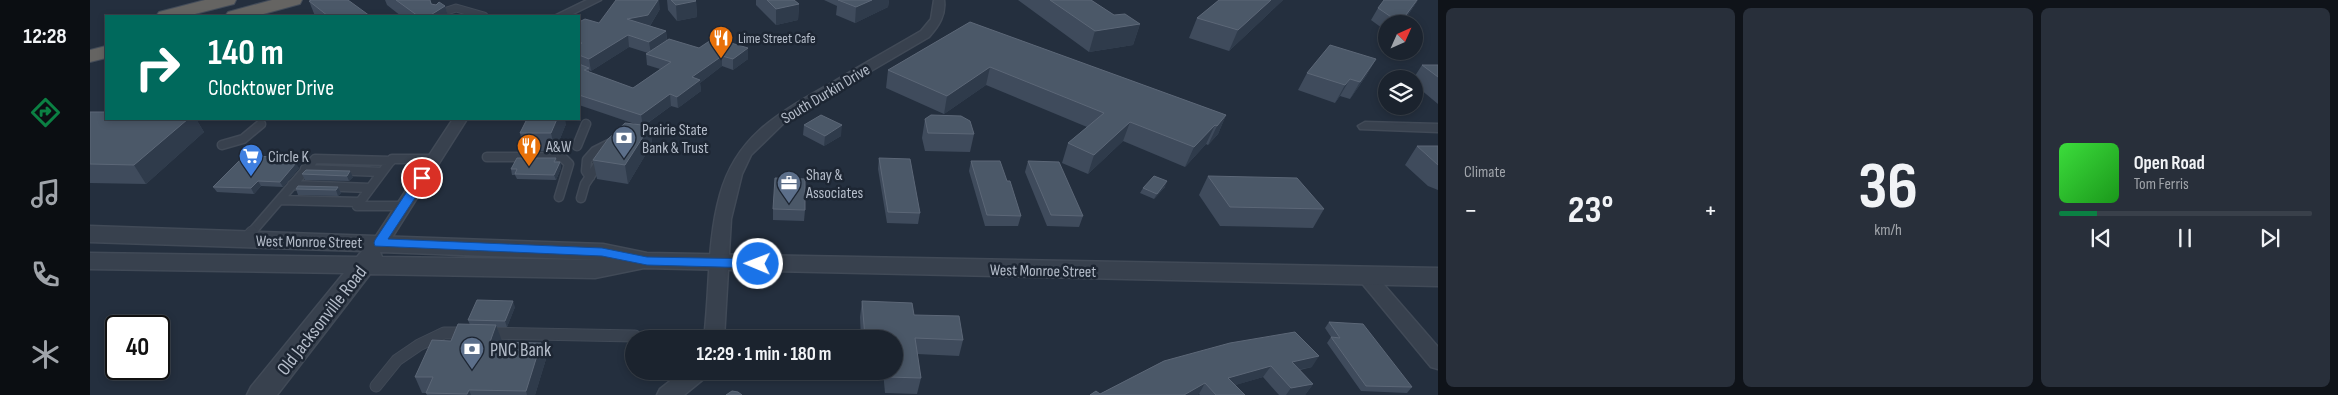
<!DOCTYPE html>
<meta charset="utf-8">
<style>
:root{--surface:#1b232e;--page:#282f3a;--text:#f1f3f6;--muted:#a0a4aa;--line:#39404a;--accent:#0b8043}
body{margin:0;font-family:"Sofia Sans Condensed",sans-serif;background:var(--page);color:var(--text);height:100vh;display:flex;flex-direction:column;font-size:19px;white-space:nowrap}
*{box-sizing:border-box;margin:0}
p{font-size:16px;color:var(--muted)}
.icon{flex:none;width:28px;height:28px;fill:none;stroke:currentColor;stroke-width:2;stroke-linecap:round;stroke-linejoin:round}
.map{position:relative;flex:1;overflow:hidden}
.sheet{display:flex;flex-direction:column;gap:8px;padding:8px;background:#0f1319;width:900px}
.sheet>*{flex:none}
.banner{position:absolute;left:15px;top:15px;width:475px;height:105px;border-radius:0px;box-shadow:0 2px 8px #0003,0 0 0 1px var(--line);background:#00695c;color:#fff;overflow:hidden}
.needle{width:32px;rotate:45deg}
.tools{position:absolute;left:1288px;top:15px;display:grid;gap:10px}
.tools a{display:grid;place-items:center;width:45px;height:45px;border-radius:50%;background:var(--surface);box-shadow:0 2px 8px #0003,0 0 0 1px var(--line);font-size:25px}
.speed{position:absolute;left:15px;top:315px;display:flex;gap:10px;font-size:25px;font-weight:700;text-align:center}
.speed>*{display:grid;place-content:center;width:65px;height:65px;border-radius:50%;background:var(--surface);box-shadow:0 2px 8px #0003,0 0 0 1px var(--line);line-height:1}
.speed .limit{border:2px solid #111;border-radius:8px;background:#fff;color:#111}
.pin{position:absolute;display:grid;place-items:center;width:42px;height:42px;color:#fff;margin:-21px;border:2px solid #fff;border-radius:50%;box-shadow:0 1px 5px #0007}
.me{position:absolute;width:55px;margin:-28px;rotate:271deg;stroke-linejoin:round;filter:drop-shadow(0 0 4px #0008)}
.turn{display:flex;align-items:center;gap:18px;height:105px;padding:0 20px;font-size:22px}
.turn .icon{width:65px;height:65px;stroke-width:2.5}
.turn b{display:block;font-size:35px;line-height:42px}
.big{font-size:38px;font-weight:700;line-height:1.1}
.sheet .tile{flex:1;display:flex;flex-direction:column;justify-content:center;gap:8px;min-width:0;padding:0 18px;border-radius:8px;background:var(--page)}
.sheet .dial{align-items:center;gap:0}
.dial b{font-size:65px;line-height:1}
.song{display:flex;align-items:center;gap:15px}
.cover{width:60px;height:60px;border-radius:8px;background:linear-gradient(135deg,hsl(120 70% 55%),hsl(120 70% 35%))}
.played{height:5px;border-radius:2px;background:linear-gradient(90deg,var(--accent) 15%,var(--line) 15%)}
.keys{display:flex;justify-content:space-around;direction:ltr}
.heat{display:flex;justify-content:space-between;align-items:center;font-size:28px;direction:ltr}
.sheet .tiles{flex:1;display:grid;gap:8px;grid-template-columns:repeat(3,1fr)}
.trip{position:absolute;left:535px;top:330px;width:278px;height:50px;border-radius:25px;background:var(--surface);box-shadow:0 2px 8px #0003,0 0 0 1px var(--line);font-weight:700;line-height:50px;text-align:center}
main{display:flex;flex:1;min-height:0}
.tabs{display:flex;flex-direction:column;width:90px;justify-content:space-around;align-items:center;background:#0b0e12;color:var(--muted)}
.tabs .icon{width:35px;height:35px}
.tabs .selected{color:var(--accent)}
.tabs b{font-size:22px;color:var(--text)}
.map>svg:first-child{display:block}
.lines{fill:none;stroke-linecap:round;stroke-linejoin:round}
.service-far2-casing{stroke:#414a57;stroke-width:9}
.service-far1-casing{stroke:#414a57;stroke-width:11}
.service-casing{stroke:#414a57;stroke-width:13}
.minor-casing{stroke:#414a57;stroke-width:3}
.tertiary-casing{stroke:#414a57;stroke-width:3}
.trunk-casing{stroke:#434c59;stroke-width:2}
.service-far2{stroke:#38414e;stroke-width:7}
.service-far1{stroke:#38414e;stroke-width:8}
.service{stroke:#38414e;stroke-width:11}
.minor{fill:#38414e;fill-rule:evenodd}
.tertiary{fill:#38414e;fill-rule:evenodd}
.trunk{fill:#656462;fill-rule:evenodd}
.wall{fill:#3f4b5c;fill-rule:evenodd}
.shaded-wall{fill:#2f3b4b}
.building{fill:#4b5868;stroke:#5c6777}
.route{fill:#1a73e8;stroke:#114b97}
.labels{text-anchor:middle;stroke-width:5;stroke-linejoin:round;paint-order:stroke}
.far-poi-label{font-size:14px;fill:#b4bcc9;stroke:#1d2633;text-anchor:start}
.street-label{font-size:16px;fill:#b4bcc9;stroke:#1d2633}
.poi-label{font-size:16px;fill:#b4bcc9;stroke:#1d2633;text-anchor:start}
.near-street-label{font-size:19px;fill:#b4bcc9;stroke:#1d2633}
.near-poi-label{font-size:19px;fill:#b4bcc9;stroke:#1d2633;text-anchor:start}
</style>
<main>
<nav class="tabs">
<b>12:28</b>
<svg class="icon selected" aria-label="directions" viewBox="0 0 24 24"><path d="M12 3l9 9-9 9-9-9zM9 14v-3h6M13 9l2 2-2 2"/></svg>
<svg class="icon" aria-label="music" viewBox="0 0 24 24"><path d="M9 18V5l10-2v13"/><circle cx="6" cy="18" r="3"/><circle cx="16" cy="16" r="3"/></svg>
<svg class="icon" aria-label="phone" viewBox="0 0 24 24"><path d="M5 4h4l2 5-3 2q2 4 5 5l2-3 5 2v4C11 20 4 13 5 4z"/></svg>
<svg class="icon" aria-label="climate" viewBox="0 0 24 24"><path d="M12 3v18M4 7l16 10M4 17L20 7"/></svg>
</nav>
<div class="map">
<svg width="1348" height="395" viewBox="0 0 1348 395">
<rect width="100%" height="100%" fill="#242f3e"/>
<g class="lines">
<defs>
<path id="service-far2" d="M 349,16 L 348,14 L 366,8 L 394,16"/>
<path id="service-far1" d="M 132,145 L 153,139 L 171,124
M 487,146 L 496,124
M 397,157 L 472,157 L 479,164 L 469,197
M 215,169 L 292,172
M 500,177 L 496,171 L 497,160 L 505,151 L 523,142
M 202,185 L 280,188
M 491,198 L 495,184 L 511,160
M 190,200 L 269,202
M 267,206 L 302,159 L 344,159
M 267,206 L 314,206
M 161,233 L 225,159 L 301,161"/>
<path id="service" d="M 155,240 L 162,232
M 398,333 L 545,336
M 286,386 L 307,360 L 329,345 L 354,333 L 375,333"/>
<path id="minor" d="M 497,0 L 511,0 L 479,16 L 464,16 Z
M 844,0 L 854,0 C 856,15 849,26 839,37 L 697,120 L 661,155 L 652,174 L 641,219 L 634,339 L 614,339 C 620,291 617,241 630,195 C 647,133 693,111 745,81 C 773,64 802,48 831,31 L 841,19 Z
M 363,119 L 377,119 L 296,247 L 290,249 L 284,247 L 281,243 L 284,239 Z
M 1275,122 L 1348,124 L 1348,132 L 1270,129 L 1268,126 Z
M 1276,269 L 1282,271 L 1348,347 L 1348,369 L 1341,367 L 1270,281 L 1267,276 L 1270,271 Z
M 593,371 L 619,371 L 616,377 L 594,395 L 567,395 L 570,389 Z"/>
<path id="tertiary" d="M 0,226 L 513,244 L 557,253 L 1348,268 L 1348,286 L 554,268 L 505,278 L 280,274 L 187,395 L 157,395 L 161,387 L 254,273 L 0,269 L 0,253 L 267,257 L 272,251 L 0,242 ZM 290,252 L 513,260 L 514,260 L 292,257 Z"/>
<path id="trunk" d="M 115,0 L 146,0 L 144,4 L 97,16 L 66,16 L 69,12 Z
M 182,0 L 212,0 L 210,4 L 166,16 L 135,16 L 138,12 Z
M 16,46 L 16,58 L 0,62 L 0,50 Z"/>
</defs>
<use href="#service-far2" class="service-far2-casing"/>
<use href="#service-far1" class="service-far1-casing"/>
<use href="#service" class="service-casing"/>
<use href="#minor" class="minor-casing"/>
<use href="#tertiary" class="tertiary-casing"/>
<use href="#trunk" class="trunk-casing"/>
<use href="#service-far2" class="service-far2"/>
<use href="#service-far1" class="service-far1"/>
<use href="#service" class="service"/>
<use href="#minor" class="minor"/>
<use href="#tertiary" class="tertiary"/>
<use href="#trunk" class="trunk"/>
</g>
<path class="wall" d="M 295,0 L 340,0 L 342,4 L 355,6 L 358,16 L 311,16 L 297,5 Z
M 577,0 L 605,0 L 606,1 L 607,17 L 587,21 L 578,10 Z
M 666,0 L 704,0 L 709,4 L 708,20 L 686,25 L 666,5 Z
M 734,0 L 799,0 L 798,7 L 765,23 L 746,15 L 747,6 Z
M 928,0 L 1001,0 L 1024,15 L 1050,24 L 1043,45 L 999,52 Z
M 1129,0 L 1193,0 L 1139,51 L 1099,38 L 1107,18 Z
M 1328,0 L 1312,24 L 1296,24 L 1296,31 L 1281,20 L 1288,8 Z
M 219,1 L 280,16 L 225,16 Z
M 570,9 L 560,26 L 576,31 L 577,40 L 609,48 L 658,48 L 658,59 L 643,70 L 632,66 L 610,83 L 611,91 L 588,108 L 581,106 L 555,125 L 560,126 L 562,144 L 538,184 L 507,179 L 503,160 L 545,124 L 489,105 L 489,22 L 509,23 ZM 539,47 L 558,53 L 556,54 L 557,65 L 570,69 L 543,88 L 499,72 L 499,70 L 501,71 Z
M 880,22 L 1136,115 L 1128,134 L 1118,145 L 1116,144 L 1095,167 L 1033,141 L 998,174 L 972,163 L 978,143 L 997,127 L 896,85 L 854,114 L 796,88 L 798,70 Z
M 1286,59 L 1276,76 L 1260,99 L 1250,96 L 1245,103 L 1208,90 L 1217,73 Z
M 1332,65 L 1348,65 L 1348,104 L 1324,84 L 1323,79 Z
M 0,112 L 16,119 L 106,119 L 114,132 L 56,184 L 0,183 Z
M 835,119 L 884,134 L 880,152 L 835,151 L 832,138 Z
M 476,124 L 465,151 L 434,151 L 430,133 Z
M 714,125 L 751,136 L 734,146 L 713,135 Z
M 1327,146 L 1348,146 L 1348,190 L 1338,186 L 1315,165 Z
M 466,158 L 467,162 L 470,162 L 471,168 L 466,180 L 427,179 L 425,175 L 422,175 L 421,169 Z
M 789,158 L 830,213 L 828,224 L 797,223 L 788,169 Z
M 881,161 L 917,181 L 931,216 L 928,226 L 895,226 L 879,171 Z
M 938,161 L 993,216 L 989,227 L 957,226 L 935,172 Z
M 193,162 L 209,168 L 193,187 L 171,186 L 164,194 L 127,192 L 123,187 Z
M 216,170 L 263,177 L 259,181 L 215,180 L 212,174 Z
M 1118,176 L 1234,209 L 1223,228 L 1130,226 L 1109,195 Z
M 248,187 L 251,193 L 248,196 L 208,195 L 206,189 Z
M 1075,187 L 1064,199 L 1050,193 L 1053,188 Z
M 683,209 L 715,210 L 714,221 L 683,220 Z
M 772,301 L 824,315 L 873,340 L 869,356 L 827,354 L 831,378 L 827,394 L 795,393 L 793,371 L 804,371 L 804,339 L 771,339 L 770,317 Z
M 425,307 L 417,327 L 407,327 L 411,342 L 456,359 L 445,395 L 337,395 L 336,393 L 332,393 L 325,377 L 361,341 L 380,325 L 378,320 Z
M 1239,322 L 1322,387 L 1317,393 L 1271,391 L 1237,343 L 1241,337 L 1235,328 Z
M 1074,361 L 1222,367 L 1210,370 L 1223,384 L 1215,395 L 1189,395 L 1173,377 L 1145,385 L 1155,395 L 1110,395 L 1109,394 L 1107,395 L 1000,395 L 1010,394 Z"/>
<path class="shaded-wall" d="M 340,0 L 344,13 L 355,6 L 358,16 L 339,16 Z
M 568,0 L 569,0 L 570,9 L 559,27 L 537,19 Z
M 782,0 L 799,0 L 798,7 L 765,23 L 766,7 Z
M 1181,0 L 1193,0 L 1139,51 L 1148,30 Z
M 1327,0 L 1328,0 L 1312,24 L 1310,24 Z
M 606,1 L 607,17 L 587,21 L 586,5 Z
M 709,4 L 708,20 L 686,25 L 686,9 Z
M 1050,24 L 1043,45 L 999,52 L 1005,31 Z
M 576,31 L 577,43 L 561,54 L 559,42 Z
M 538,35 L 539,47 L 501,71 L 499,59 Z
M 658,48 L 658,59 L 643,70 L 643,59 Z
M 632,56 L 632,66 L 610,83 L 611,91 L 588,108 L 587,97 L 602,77 Z
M 1286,59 L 1276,76 L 1260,99 L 1270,82 Z
M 900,67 L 896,85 L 854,114 L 857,96 Z
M 1260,79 L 1250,96 L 1245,103 L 1255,85 Z
M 580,94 L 581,106 L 553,126 L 551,115 Z
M 1136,115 L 1128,134 L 1118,145 L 1127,126 Z
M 98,119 L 106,119 L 114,132 L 56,184 L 44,165 Z
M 467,119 L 475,119 L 476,124 L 465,151 L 461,133 Z
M 1040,122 L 1033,141 L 998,174 L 1004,155 Z
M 752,125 L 751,136 L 734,146 L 735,136 Z
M 1125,125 L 1116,144 L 1095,167 L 1104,147 Z
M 560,126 L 562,144 L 538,184 L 535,165 Z
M 191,157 L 193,162 L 188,168 L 185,162 Z
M 470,162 L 471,168 L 466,180 L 464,175 Z
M 206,163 L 209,168 L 193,187 L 190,182 Z
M 260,171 L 263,177 L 259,181 L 257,176 Z
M 168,181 L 171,186 L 164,194 L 161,188 Z
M 1077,181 L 1075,187 L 1064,199 L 1067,194 Z
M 248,187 L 251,193 L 248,196 L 246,190 Z
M 423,301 L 425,307 L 417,327 L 415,321 Z
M 406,325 L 412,341 L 405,358 L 400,342 Z
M 451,343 L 456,359 L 445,395 L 437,395 L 436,391 Z
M 1229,356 L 1222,367 L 1195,372 L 1202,362 Z
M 1181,366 L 1173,377 L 1132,389 L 1138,378 Z
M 1115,383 L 1109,394 L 1107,395 L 1094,395 Z
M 1223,384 L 1215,395 L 1196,395 L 1201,388 Z
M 379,390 L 381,395 L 378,395 L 377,394 Z"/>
<path class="building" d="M 222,0 L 258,0 L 280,16 L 238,16 L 219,1 Z
M 306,0 L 340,0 L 341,4 L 346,5 L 349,2 L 355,6 L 339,16 L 328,16 Z
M 526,0 L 568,0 L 558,15 L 537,19 L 576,31 L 559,42 L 538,35 L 499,59 L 489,55 L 489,45 L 492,43 L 489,42 L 489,22 L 495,19 L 509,23 Z
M 581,0 L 605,0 L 606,1 L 586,5 Z
M 677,0 L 704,0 L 709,4 L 686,9 Z
M 748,0 L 782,0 L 766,7 Z
M 960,0 L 1001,0 L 1024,15 L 1035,14 L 1050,24 L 1005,31 Z
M 1129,0 L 1181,0 L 1148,30 L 1107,18 Z
M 1294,0 L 1327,0 L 1310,23 L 1288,8 Z
M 880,22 L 1136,115 L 1127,126 L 1125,125 L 1104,147 L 1040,122 L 1004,155 L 978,143 L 1014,113 L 900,67 L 857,96 L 798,70 Z
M 624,38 L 658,48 L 643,59 L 632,56 L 602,77 L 610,80 L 587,97 L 580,94 L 551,115 L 489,95 L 489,64 L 499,68 L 494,70 L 543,88 L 581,62 L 556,54 L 579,39 L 609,48 Z
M 1240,45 L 1286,59 L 1270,82 L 1260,79 L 1255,85 L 1217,73 Z
M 1332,65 L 1348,65 L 1348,77 Z
M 0,112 L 16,112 L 16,119 L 98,119 L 44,165 L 0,164 Z
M 731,115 L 752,125 L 735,136 L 714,125 Z
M 841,115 L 871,116 L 880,121 L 884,134 L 838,133 L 835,119 Z
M 437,119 L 467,119 L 461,133 L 430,133 Z
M 535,123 L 560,126 L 535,165 L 503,160 L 518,139 Z
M 1327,146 L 1348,146 L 1348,165 Z
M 154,156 L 191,157 L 185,162 L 206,163 L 190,182 L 168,181 L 161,188 L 123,187 Z
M 427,158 L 466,158 L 464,162 L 470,162 L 464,175 L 425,174 L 427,169 L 421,169 Z
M 789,158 L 820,159 L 830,213 L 798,212 Z
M 881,161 L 910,161 L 917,181 L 920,181 L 931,216 L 897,215 Z
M 938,161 L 969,162 L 993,216 L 961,215 Z
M 216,170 L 260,171 L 257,176 L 212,174 Z
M 1064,176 L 1077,181 L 1067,194 L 1053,188 Z
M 1118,176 L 1207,178 L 1234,209 L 1140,207 Z
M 685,178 L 715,179 L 715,210 L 683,209 Z
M 208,186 L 248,187 L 246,190 L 206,189 Z
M 387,300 L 423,301 L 415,321 L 378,320 Z
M 772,301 L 822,303 L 824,315 L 869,316 L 873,340 L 825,338 L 831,378 L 798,377 L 797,371 L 804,371 L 804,339 L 775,337 Z
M 1239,322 L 1273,324 L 1322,387 L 1276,386 L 1241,337 L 1250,338 Z
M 368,324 L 406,325 L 400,342 L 451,343 L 436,391 L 379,390 L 377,394 L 336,393 L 343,377 L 325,377 L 342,340 L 361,341 Z
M 1205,332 L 1229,356 L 1202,362 L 1223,384 L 1201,388 L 1181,366 L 1138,378 L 1155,395 L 1126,395 L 1115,383 L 1094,395 L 1000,395 L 1006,391 L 1010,394 L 1074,361 L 1140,343 Z
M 642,391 L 648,392 L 652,395 L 636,395 Z"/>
<path class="route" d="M 332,174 L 338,178 L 298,239 L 512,248 L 557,257 L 668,259 L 675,264 L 668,268 L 557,265 L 512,256 L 285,246 L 284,243 L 285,240 L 328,175 Z"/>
<defs>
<symbol id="restaurant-pin" viewBox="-11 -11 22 30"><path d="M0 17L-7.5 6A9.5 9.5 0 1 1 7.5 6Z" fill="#e8710a" stroke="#1d2633"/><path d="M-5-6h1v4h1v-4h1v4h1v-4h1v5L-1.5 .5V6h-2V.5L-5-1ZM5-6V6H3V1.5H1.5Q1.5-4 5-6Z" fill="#fff"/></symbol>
<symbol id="bank-pin" viewBox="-11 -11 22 30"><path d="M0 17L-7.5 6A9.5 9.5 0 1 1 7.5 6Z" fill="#5c6f8a" stroke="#1d2633"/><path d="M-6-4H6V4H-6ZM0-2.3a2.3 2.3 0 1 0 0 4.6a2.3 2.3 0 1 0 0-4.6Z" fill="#fff"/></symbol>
<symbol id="supermarket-pin" viewBox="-11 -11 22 30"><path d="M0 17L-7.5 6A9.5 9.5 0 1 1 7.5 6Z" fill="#3f7fe0" stroke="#1d2633"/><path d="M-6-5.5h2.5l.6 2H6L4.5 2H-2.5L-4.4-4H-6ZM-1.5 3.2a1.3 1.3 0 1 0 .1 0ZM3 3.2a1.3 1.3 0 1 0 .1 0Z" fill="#fff"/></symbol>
<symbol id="office-pin" viewBox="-11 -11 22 30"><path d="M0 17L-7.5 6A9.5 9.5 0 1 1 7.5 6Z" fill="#5c6f8a" stroke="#1d2633"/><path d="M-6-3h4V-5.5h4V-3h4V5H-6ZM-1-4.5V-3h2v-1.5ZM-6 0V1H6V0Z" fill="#fff"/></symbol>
</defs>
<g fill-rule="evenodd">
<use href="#restaurant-pin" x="617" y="24" width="28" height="38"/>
<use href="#bank-pin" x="520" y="124" width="28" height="38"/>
<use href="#restaurant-pin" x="425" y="132" width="28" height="38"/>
<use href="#supermarket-pin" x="147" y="142" width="28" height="38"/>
<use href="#office-pin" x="685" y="169" width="28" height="38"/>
<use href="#bank-pin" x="368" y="335" width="28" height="38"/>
</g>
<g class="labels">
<g class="far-poi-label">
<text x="648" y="43">Lime Street Cafe</text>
</g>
<g class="street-label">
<text transform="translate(735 93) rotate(-31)" y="6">South Durkin Drive</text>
<text transform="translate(219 241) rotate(1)" y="6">West Monroe Street</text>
<text transform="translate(953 270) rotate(1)" y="6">West Monroe Street</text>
</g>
<g class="poi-label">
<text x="552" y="135">Prairie State<tspan x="552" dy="18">Bank &amp; Trust</tspan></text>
<text x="456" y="152">A&amp;W</text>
<text x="178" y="162">Circle K</text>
<text x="716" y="180">Shay &amp;<tspan x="716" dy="18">Associates</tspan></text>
</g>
<g class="near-street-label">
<text transform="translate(231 320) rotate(-52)" y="7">Old Jacksonville Road</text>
</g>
<g class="near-poi-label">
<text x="400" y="356">PNC Bank</text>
</g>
</g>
</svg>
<div class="tools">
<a><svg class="needle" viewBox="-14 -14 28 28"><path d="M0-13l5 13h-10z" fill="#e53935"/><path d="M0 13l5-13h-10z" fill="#a0a4aa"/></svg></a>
<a><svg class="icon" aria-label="layers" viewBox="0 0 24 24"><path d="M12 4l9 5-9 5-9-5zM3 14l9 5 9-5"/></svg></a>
</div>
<div class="speed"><div class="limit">40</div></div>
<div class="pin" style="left:332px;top:178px;background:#d93025"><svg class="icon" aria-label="arrive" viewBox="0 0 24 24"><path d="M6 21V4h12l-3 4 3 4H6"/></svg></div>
<svg class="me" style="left:668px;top:264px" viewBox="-20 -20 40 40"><circle r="17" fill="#1a73e8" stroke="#fff" stroke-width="3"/><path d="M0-11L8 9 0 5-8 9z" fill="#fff"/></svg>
<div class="trip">12:29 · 1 min · 180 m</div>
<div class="banner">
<div class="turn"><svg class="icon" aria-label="right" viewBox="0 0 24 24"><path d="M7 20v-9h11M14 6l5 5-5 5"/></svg><div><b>140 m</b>Clocktower Drive</div></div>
</div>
</div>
<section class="sheet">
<div class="tiles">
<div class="tile"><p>Climate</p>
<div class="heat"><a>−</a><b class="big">23°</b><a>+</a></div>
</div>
<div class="tile dial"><b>36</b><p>km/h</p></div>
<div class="tile">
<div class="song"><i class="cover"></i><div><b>Open Road</b><p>Tom Ferris</p></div></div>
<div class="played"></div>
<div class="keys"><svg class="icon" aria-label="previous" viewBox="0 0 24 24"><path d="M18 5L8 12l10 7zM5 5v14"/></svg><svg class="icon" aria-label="pause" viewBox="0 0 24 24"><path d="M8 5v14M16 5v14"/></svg><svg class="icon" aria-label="next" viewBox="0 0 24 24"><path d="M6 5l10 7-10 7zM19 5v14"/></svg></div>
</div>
</div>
</section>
</main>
